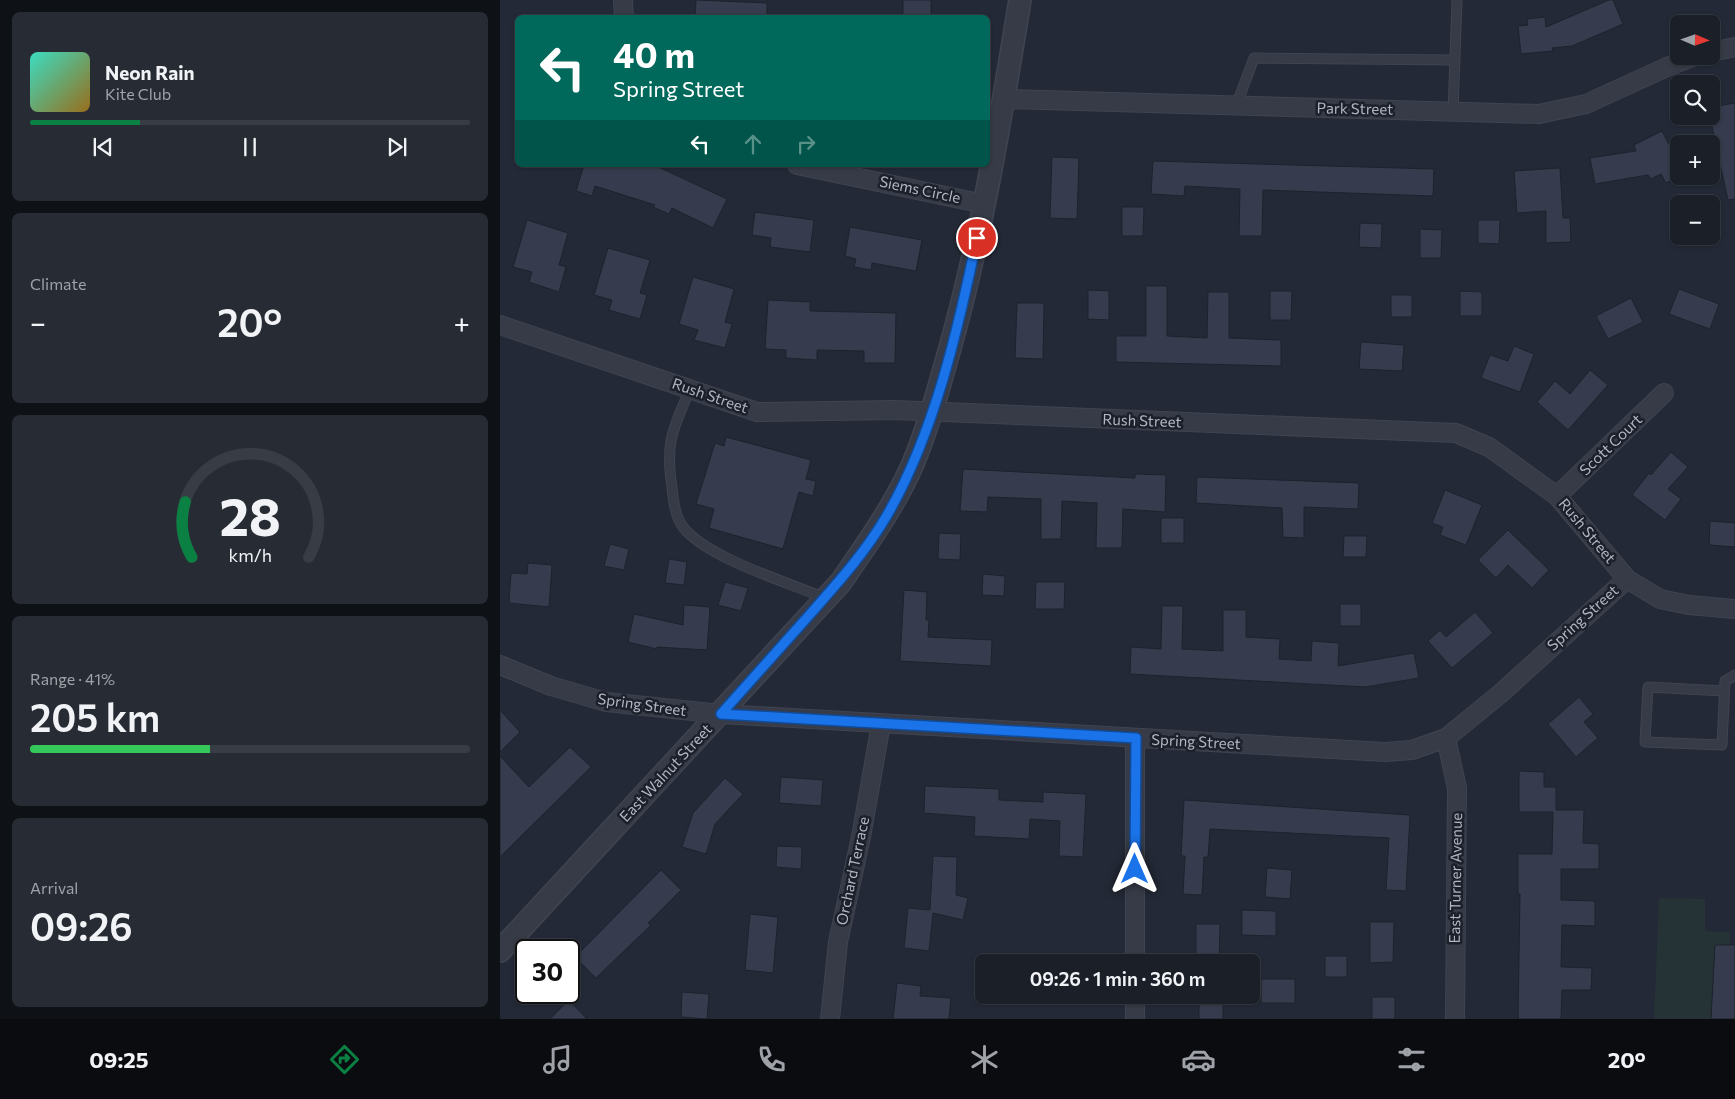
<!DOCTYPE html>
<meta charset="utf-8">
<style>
:root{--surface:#1a1f28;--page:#272c34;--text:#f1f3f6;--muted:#9fa2a8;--line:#383d45;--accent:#0b8043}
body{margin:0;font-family:Commissioner,sans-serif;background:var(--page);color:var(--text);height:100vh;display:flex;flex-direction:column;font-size:19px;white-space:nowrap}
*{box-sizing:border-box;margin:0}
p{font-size:16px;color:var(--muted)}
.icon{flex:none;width:28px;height:28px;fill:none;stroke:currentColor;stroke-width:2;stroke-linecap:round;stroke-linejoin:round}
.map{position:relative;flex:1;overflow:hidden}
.panel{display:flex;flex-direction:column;gap:12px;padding:12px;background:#0e1116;width:500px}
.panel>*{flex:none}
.banner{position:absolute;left:15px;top:15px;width:475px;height:152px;border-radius:8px;box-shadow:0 1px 4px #0004,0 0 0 1px var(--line);background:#00695c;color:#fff;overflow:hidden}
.needle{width:32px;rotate:92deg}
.tools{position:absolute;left:1170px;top:15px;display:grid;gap:10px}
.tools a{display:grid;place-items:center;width:50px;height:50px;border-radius:8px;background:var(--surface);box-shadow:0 1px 4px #0004,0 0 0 1px var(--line);font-size:25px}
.speed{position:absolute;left:15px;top:939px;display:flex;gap:10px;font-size:25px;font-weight:700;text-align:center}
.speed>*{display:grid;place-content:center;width:65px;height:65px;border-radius:50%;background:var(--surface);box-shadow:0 1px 4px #0004,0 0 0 1px var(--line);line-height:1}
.speed .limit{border:2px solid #111;border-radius:8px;background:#fff;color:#111}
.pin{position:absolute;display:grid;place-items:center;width:42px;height:42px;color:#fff;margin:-21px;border:2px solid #fff;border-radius:50%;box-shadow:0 1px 5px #0007}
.me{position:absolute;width:55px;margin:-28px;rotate:0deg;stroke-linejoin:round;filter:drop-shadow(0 0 4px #0008)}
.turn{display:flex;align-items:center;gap:18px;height:105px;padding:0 15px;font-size:22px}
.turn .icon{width:65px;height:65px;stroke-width:2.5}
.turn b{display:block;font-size:35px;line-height:42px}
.lanes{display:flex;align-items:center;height:48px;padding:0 15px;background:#0003;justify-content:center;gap:25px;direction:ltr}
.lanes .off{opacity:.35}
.big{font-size:38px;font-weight:600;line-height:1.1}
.panel .tile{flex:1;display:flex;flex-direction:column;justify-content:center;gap:8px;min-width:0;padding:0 18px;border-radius:8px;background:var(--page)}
.panel .dial{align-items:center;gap:0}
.dial svg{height:130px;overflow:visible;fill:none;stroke:var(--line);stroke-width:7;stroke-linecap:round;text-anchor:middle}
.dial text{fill:var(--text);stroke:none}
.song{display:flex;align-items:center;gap:15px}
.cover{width:60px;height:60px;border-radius:8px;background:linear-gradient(135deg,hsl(170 70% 55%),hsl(40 70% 35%))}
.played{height:5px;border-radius:2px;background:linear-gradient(90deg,var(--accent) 25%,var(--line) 25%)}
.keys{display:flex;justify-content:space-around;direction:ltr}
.heat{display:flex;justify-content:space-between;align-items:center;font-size:28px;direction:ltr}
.charge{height:8px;border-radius:4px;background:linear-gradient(90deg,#34c759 41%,var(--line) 0)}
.trip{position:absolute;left:475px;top:954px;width:285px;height:50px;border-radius:8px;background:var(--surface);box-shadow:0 1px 4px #0004,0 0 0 1px var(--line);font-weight:600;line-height:50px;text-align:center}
.tab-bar{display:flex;height:80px;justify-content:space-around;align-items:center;background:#0a0c10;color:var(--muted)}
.tab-bar .icon{width:35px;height:35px}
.tab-bar .selected{color:var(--accent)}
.tab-bar b{font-size:22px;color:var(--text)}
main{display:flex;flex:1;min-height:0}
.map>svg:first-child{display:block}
.green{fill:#253337}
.building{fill:#363c4d;stroke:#1e222d}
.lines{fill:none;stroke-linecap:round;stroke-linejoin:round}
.service-casing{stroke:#404450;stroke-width:11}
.minor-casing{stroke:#404450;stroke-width:20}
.tertiary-casing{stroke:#404450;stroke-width:24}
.service{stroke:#363b47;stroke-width:9}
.minor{stroke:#363b47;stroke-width:18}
.tertiary{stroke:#363b47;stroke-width:21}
.route-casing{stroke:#114b97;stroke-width:12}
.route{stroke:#1a73e8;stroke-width:9}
.labels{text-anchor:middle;stroke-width:5;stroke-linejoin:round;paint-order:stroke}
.street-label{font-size:15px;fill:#b1b6c3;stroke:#1c202b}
</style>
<main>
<section class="panel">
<div class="tile">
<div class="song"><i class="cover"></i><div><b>Neon Rain</b><p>Kite Club</p></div></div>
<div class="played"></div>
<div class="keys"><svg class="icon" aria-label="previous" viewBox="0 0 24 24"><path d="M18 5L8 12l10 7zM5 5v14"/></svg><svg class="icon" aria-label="pause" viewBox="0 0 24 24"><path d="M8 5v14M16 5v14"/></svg><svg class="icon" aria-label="next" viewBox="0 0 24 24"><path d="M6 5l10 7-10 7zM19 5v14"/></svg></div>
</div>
<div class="tile"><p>Climate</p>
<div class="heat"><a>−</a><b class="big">20°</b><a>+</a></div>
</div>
<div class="tile dial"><svg viewBox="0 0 100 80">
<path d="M14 69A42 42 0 1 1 86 69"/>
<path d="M14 69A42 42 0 0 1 10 35" stroke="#0b8043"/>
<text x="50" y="56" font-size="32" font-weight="700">28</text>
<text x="50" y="72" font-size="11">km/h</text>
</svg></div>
<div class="tile"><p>Range · 41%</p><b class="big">205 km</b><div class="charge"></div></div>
<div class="tile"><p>Arrival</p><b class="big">09:26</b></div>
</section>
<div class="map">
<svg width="1235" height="1019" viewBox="0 0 1235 1019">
<rect width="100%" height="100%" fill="#232936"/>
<path class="green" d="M 1159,898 L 1205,899 L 1205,931 L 1230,932 L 1230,945 L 1215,945 L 1211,1019 L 1154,1019 Z"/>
<path class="building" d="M 196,0 L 267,3 L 267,18 L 195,17 Z
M 403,0 L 431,0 L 431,18 L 403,18 Z
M 1109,0 L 1113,0 L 1123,24 L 1072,46 L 1052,48 L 1053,51 L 1021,54 L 1018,26 L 1028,25 L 1027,19 L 1045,17 L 1046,27 Z
M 1235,103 L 1235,199 L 1228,200 L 1211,122 L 1211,107 Z
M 1162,131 L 1179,164 L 1179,177 L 1166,183 L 1161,174 L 1151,179 L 1148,175 L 1095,184 L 1090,158 L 1136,151 L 1134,145 Z
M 552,157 L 579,158 L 577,219 L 550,218 Z
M 653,161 L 934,169 L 933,196 L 763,190 L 762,236 L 739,236 L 740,189 L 685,186 L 684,196 L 651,194 Z
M 84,165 L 154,165 L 227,199 L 213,228 L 172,208 L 169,214 L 153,207 L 155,205 L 95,186 L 92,196 L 76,191 Z
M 1060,168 L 1063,218 L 1070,218 L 1071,242 L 1046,243 L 1046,211 L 1017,213 L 1014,171 Z
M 622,207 L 644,207 L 643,236 L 622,236 Z
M 255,212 L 314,220 L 310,252 L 270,247 L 271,238 L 252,235 Z
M 27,220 L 68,233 L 59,265 L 66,267 L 59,292 L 29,282 L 32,272 L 13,267 Z
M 978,220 L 1000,220 L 999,244 L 978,243 Z
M 860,223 L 882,224 L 881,248 L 859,247 Z
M 350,227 L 422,240 L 416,271 L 372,263 L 371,270 L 354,267 L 356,259 L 345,256 Z
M 920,229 L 942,230 L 941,258 L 920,258 Z
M 108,248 L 150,260 L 140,293 L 147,295 L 140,319 L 109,310 L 112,300 L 94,295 Z
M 193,277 L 234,289 L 225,322 L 232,324 L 225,348 L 194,340 L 198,330 L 179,324 Z
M 646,286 L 667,286 L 667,336 L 707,338 L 708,292 L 729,292 L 729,338 L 781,340 L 781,366 L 616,362 L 616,336 L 646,336 Z
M 1179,289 L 1219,304 L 1210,329 L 1169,314 Z
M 588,290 L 609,291 L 609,320 L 588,319 Z
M 770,291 L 792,291 L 791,320 L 770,320 Z
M 960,291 L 982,292 L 982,316 L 960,316 Z
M 891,295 L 912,295 L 912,317 L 891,317 Z
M 1131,298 L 1143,322 L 1108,339 L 1096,316 Z
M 268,300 L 310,302 L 310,311 L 396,313 L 395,363 L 364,363 L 364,351 L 317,350 L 317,360 L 286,358 L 286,350 L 265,349 Z
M 517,303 L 544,303 L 543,359 L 515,358 Z
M 861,342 L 904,345 L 902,371 L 859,369 Z
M 1014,346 L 1034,354 L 1020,392 L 981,378 L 990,355 L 1008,361 Z
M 1090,370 L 1108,385 L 1068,430 L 1037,402 L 1055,381 L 1070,394 Z
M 226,437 L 311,460 L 306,479 L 316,481 L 313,496 L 299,492 L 283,549 L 209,528 L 214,509 L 196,504 L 215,443 L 224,446 Z
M 1171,452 L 1188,467 L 1168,489 L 1181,499 L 1165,520 L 1132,495 L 1149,473 L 1151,475 Z
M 463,469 L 635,478 L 635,474 L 666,475 L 665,512 L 623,509 L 622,548 L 596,548 L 597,503 L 562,501 L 561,539 L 541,539 L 541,499 L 488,497 L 487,512 L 460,511 Z
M 697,477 L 859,483 L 858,509 L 804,507 L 804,538 L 783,537 L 782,508 L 696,503 Z
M 945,490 L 982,505 L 966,545 L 940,535 L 943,527 L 932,523 Z
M 661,518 L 684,518 L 684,543 L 661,543 Z
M 1210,521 L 1235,523 L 1235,547 L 1209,545 Z
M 1008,530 L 1049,570 L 1032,588 L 1008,565 L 996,578 L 978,560 Z
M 439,533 L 461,534 L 460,560 L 438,559 Z
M 844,536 L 867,536 L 866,557 L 843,557 Z
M 110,544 L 129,549 L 124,570 L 104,566 Z
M 169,559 L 187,562 L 184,585 L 165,583 Z
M 28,563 L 52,565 L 49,607 L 9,603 L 11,573 L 27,574 Z
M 483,574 L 505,576 L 504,596 L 482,595 Z
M 225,582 L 248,588 L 241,611 L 218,605 Z
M 536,582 L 565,582 L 564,609 L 535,609 Z
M 404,590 L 427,592 L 426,620 L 429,620 L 428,637 L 492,640 L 491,666 L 400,661 Z
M 840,604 L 861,604 L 861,626 L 840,626 Z
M 184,605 L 210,607 L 207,650 L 157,647 L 157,649 L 128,642 L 134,614 L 183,625 Z
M 662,606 L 683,606 L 682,649 L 723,651 L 723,610 L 746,610 L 746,637 L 780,639 L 779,659 L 811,661 L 812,641 L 839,643 L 838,666 L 914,653 L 919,678 L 865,687 L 630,674 L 631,647 L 661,649 Z
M 975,612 L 993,633 L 952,668 L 928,641 L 940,630 L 946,637 Z
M 1079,697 L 1093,714 L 1084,722 L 1098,738 L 1076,757 L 1048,724 Z
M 0,710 L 20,732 L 0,752 Z
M 70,747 L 91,767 L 0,857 L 0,756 L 29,787 Z
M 1019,771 L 1044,772 L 1044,787 L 1056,787 L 1056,810 L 1084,810 L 1083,843 L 1099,844 L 1099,869 L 1061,869 L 1061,900 L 1095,901 L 1095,926 L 1062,925 L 1061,967 L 1092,968 L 1091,990 L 1062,990 L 1061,1019 L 1018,1019 L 1020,894 L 1018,894 L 1018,854 L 1052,854 L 1053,812 L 1019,812 Z
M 281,777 L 323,780 L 321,806 L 279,803 Z
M 225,778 L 243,794 L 215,824 L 206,854 L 182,847 L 193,813 Z
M 425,786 L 499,789 L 499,800 L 543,802 L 543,792 L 586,794 L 583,857 L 559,856 L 560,821 L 530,819 L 529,839 L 474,836 L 475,817 L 424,813 Z
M 684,800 L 910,815 L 906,891 L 886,890 L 889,838 L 710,829 L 708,857 L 704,857 L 702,895 L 683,894 L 685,856 L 681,856 Z
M 277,846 L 302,847 L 301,869 L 276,867 Z
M 433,856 L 457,857 L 456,895 L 468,898 L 463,920 L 433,913 L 429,951 L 404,948 L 408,908 L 430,910 Z
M 767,868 L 792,870 L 790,899 L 765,897 Z
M 161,870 L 181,890 L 148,923 L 151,925 L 96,978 L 75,957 Z
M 742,910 L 776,911 L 776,936 L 742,935 Z
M 250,914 L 278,917 L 273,973 L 245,970 Z
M 870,922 L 894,922 L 893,962 L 870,963 Z
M 696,924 L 720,924 L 719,962 L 696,962 Z
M 1215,945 L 1235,945 L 1235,1019 L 1211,1019 Z
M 825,956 L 847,956 L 847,977 L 825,977 Z
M 761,979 L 795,979 L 795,1003 L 761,1003 Z
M 397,983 L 421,986 L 420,996 L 451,998 L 449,1019 L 393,1019 Z
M 182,992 L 209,994 L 207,1019 L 181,1017 Z
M 699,995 L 723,995 L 723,1019 L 699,1019 Z
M 872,997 L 895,997 L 895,1019 L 872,1019 Z
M 69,1000 L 87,1019 L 50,1019 Z"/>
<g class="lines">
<defs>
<path id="service" d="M 736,106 L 754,58 L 954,60
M 953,112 L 957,0
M 190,389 C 173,429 165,442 172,487 C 173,500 175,517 183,527 C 207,558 287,582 325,598
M 1224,691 L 1148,687 L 1145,742 L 1222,745 L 1225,681 L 1235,675"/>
<path id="minor" d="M 123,0 L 124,18
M 1211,52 L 1235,47
M 504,99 L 1039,114 L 1086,104 L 1167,67 L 1195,56
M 297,165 L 484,204
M 0,325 L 257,412 L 395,410 L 956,433 L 989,447 L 1057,496 L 1127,579 L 1160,599 L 1189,605 L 1235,609
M 1057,496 L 1164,393
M 0,665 L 51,686 L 106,702 L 221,714 L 885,752 L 912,750 L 946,738 L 1000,694 L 1127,579
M 946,738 L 957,788 L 955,1019
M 635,962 L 635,738
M 330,1019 L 338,942 L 361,837 L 381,724
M 635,1019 L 635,995"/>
<path id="tertiary" d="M 0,951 L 341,582 C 367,544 393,508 412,466 C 428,428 439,387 450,348 C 482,234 501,117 520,0"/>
</defs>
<use href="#service" class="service-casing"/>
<use href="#minor" class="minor-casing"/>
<use href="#tertiary" class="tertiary-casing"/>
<use href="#service" class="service"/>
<use href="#minor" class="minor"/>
<use href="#tertiary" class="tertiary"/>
</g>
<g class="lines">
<defs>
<path id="route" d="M 477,238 C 458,330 434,435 386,517 C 363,556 333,588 304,621 C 276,652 249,683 221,714 L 636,738 L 635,869"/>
</defs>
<use href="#route" class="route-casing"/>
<use href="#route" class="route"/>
</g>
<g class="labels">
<g class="street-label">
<text transform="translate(855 109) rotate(1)" y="5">Park Street</text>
<text transform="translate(420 190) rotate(12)" y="5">Siems Circle</text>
<text transform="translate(210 396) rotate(19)" y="5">Rush Street</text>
<text transform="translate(642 421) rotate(2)" y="5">Rush Street</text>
<text transform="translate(1111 445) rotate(-44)" y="5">Scott Court</text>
<text transform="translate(1087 531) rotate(50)" y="5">Rush Street</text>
<text transform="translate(1083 618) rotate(-42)" y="5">Spring Street</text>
<text transform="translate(142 705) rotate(8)" y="5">Spring Street</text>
<text transform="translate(696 742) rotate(3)" y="5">Spring Street</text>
<text transform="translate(166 773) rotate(-47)" y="5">East Walnut Street</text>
<text transform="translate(353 871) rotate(-78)" y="5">Orchard Terrace</text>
<text transform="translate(956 878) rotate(-89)" y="5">East Turner Avenue</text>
</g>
</g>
</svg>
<div class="tools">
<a><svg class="needle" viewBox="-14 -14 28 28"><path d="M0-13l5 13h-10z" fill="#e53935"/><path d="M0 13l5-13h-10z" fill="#9fa2a8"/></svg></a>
<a><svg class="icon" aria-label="search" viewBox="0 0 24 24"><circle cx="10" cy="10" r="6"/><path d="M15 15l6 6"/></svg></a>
<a>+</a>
<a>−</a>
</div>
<div class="speed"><div class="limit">30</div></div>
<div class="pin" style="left:477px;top:238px;background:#d93025"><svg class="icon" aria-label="arrive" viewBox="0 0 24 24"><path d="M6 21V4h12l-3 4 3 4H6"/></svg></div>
<svg class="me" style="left:635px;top:869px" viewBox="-20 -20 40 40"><path d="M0-17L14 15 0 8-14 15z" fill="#1a73e8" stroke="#fff" stroke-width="4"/></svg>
<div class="trip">09:26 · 1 min · 360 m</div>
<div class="banner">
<div class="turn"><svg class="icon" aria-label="left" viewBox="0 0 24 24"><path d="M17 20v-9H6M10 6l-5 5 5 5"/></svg><div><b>40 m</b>Spring Street</div></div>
<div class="lanes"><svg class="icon" aria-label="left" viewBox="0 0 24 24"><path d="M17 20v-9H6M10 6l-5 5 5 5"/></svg><svg class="icon off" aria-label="ahead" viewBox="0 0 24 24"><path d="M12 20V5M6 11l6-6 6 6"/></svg><svg class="icon off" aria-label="right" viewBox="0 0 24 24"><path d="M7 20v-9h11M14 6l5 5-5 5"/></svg></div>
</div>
</div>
</main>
<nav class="tab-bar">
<b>09:25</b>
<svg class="icon selected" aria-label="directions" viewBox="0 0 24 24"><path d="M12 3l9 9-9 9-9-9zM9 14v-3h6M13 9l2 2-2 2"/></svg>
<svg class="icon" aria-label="music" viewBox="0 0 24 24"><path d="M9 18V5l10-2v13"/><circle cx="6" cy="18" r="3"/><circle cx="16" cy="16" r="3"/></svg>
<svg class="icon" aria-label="phone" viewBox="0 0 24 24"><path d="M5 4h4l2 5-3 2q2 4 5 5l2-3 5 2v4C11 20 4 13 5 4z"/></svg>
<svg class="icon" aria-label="climate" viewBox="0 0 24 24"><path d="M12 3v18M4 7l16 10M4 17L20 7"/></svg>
<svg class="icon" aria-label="car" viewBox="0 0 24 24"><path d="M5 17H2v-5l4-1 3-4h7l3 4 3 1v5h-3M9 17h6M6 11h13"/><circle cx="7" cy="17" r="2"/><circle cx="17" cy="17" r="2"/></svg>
<svg class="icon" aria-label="filters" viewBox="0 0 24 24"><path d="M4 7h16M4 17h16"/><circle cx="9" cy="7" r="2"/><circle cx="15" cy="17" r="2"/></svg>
<b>20°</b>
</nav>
